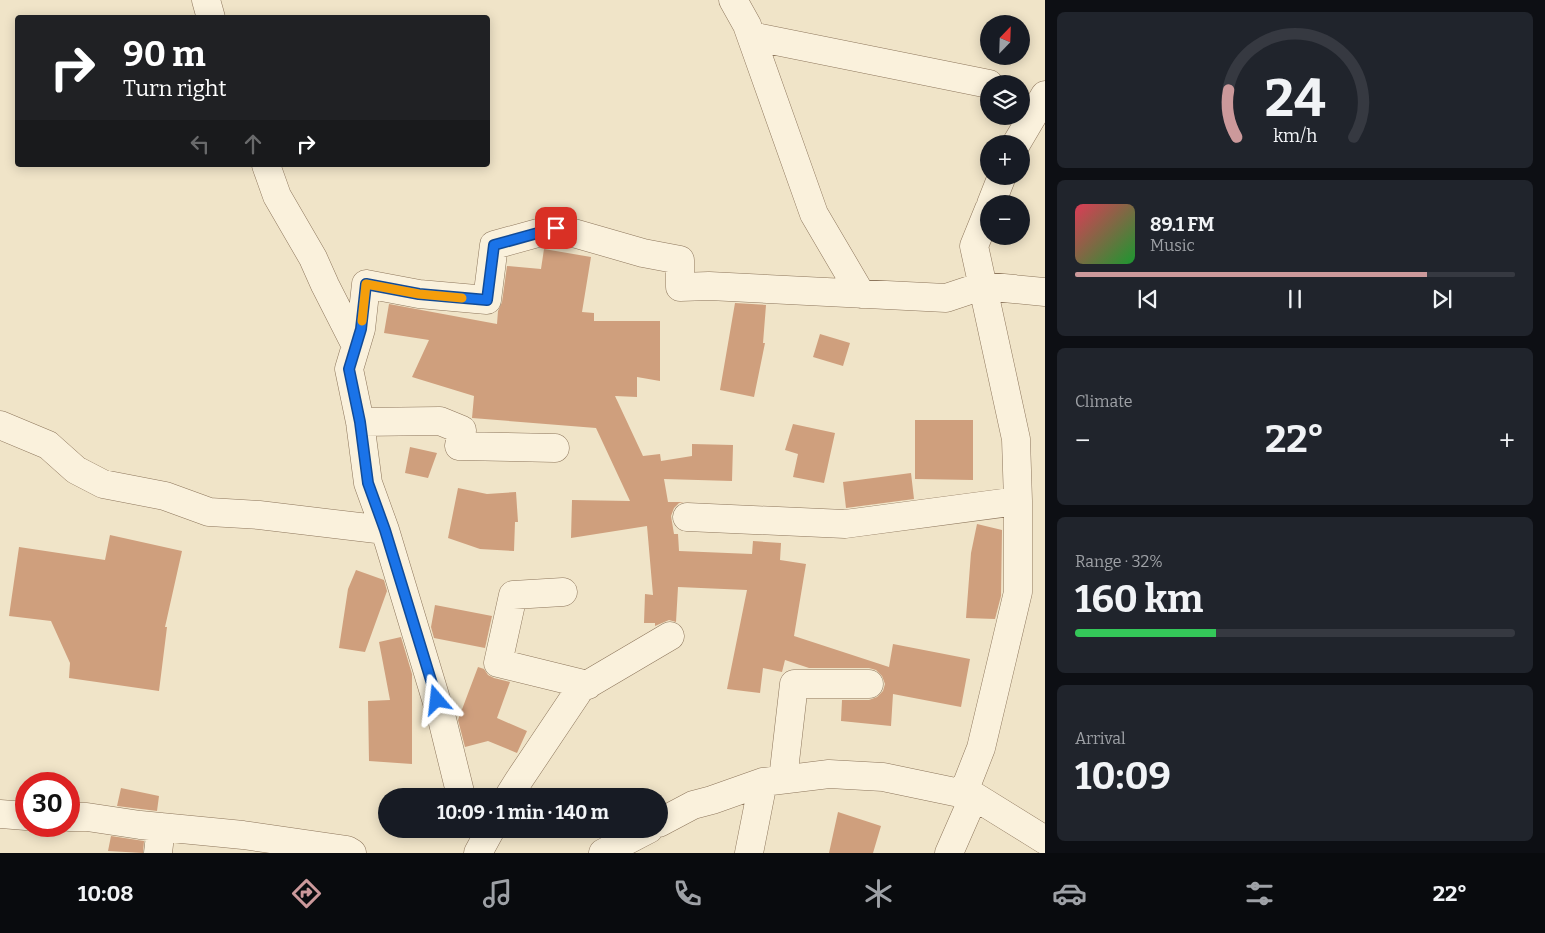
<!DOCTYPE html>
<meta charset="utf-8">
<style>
:root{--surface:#171b24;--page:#20242c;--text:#f1f3f6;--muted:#9ea1a6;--line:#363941;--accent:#cc999b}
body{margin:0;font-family:Bitter,serif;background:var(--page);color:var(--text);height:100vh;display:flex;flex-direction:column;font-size:19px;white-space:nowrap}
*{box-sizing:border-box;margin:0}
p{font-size:16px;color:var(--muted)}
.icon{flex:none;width:28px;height:28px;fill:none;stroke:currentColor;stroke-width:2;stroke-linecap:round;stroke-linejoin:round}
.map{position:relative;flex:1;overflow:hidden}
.panel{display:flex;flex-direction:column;gap:12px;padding:12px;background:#0d0f14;width:500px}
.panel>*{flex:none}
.hud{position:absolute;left:15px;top:15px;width:475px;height:152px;border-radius:5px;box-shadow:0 2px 12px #0003;background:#202124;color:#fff;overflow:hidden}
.needle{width:32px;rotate:23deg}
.controls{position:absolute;left:980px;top:15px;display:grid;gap:10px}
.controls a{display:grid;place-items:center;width:50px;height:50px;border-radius:50%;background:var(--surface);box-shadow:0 2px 12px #0003;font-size:25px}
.speed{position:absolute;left:15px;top:772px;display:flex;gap:10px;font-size:25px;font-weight:700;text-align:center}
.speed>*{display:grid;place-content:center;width:65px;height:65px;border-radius:50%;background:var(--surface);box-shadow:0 2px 12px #0003;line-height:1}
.speed .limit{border:8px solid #d22;background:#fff;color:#111}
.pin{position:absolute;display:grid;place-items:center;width:42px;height:42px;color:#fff;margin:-21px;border-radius:10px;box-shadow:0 2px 8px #0006}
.me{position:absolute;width:55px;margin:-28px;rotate:343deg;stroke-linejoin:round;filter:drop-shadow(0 0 4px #0008)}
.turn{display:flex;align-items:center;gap:18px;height:105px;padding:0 25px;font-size:22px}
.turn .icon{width:65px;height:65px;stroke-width:2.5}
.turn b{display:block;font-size:35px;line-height:42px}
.lanes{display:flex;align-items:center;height:48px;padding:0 25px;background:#0003;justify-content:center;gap:25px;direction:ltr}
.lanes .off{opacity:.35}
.big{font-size:38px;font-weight:700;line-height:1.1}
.panel .tile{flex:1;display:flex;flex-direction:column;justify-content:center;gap:8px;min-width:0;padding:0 18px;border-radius:8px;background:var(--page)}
.panel .dial{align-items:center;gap:0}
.dial svg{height:130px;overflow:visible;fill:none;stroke:var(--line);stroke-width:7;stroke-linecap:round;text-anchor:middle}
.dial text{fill:var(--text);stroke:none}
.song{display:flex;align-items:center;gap:15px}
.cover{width:60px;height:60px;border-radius:8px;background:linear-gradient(135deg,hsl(350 70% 55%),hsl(130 70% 35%))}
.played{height:5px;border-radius:2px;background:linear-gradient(90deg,var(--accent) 80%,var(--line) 80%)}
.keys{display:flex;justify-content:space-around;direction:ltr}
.heat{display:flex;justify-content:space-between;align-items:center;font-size:28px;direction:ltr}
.charge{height:8px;border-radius:4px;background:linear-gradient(90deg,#34c759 32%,var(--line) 0)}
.trip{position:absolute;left:378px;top:788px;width:290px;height:50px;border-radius:25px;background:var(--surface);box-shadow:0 2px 12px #0003;font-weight:700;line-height:50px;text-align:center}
.dock{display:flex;height:80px;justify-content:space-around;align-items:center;background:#090b0e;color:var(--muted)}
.dock .icon{width:35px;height:35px}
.dock .current{color:var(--accent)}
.dock b{font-size:22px;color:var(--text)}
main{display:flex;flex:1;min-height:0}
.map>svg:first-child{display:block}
.building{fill:#cf9f7d}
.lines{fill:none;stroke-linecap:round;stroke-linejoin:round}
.minor-casing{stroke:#8d765c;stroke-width:29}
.minor{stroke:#faf1dc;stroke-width:28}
.route-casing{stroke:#114b97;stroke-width:12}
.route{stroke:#1a73e8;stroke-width:9}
.slow{stroke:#f59e0b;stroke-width:9}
</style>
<main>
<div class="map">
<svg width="1045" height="853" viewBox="0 0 1045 853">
<rect width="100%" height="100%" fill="#f0e4c8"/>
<path class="building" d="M 544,249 L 591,257 L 582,312 L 594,313 L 594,321 L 660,321 L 660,381 L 637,377 L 637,397 L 615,396 L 643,456 L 660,454 L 661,461 L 692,456 L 692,444 L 733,445 L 732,481 L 664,479 L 668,502 L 684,502 L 679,503 L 674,508 L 671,516 L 674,534 L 678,534 L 679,551 L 752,554 L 753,541 L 781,543 L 780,560 L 806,564 L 794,636 L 889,667 L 893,644 L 970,659 L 961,707 L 893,694 L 891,726 L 841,721 L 842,700 L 869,700 L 877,697 L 883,691 L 885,684 L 882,676 L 876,670 L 869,668 L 809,668 L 785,660 L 782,672 L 763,668 L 760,693 L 727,689 L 747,590 L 678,587 L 676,622 L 669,620 L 655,626 L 655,623 L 644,623 L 645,594 L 653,595 L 647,526 L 571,538 L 572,500 L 630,501 L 596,428 L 472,418 L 474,396 L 412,377 L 429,340 L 384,333 L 389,304 L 497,324 L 498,311 L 502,302 L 507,266 L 541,269 Z
M 735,303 L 766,305 L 763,343 L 765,343 L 754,397 L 720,390 Z
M 820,334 L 850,343 L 843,366 L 813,357 Z
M 915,420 L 973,420 L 973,480 L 915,479 Z
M 793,424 L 835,433 L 824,483 L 793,477 L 798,454 L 785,450 Z
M 410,447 L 437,453 L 428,478 L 405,473 Z
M 911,473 L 914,499 L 846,508 L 843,482 Z
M 458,488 L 487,494 L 516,492 L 518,522 L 515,522 L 514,551 L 480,549 L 448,538 Z
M 977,524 L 1002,530 L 1001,596 L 995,619 L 966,618 L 971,553 Z
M 110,535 L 182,551 L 165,627 L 167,627 L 159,691 L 69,678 L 70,663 L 51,621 L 9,616 L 19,547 L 105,560 Z
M 356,570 L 384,580 L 387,591 L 365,652 L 339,648 L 348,589 Z
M 435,605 L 492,616 L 485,648 L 434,638 L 431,627 Z
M 401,637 L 412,674 L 412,764 L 369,761 L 368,701 L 390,700 L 379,642 Z
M 478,667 L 484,669 L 488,675 L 494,678 L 510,682 L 497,718 L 527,731 L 517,753 L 488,741 L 465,747 L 458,720 Z
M 121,788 L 159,796 L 157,811 L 117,806 Z
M 838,812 L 881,826 L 873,853 L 829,853 Z
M 111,836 L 144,841 L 143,853 L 108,851 Z"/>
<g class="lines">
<defs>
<path id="minor" d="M 206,0 L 211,18
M 733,0 L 747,25 L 814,214 L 861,294
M 751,36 L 989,84
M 1016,144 L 1045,95
M 266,165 L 277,196 L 313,258 L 325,285 L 356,346
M 991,204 L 1002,176
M 360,422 L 440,421 L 462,430 L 459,446 L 555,448
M 0,425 L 48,445 L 76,470 L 103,484 L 165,496 L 209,512 L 259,515 L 385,530
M 687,517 L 845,524 L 1018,501
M 563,592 L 513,595 L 498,663 L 588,685
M 783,779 L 794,684 L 869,684
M 963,794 L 981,748 L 1018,592 L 1018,501 L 1016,439 L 974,246 L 989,209
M 461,796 L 442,719 L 385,530 L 368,483 L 360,422 L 349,369 L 361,329 L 366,284 L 419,294 L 487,300 L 494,245 L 556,228 L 643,253 L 680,260 L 680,287 L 709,286 L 946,298 L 982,286 L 1045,292
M 509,796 L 519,780 L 580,689 L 670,636
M 0,814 L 26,816
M 69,817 L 87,817 L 140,825 L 243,835 L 347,850 L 352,853
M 659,823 L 693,805 L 712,800 L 763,782 L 829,774 L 883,777 L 974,796 L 1045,840
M 158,853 L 161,827
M 478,853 L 491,829
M 603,853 L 649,829
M 749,853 L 763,782
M 949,853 L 974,796"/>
</defs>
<use href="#minor" class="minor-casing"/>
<use href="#minor" class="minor"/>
</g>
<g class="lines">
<defs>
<path id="route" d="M 437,700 L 385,530 L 368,483 L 360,422 L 349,369 L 361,329 L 366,284 L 419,294 L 487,300 L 494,245 L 556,228"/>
</defs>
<use href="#route" class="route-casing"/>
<use href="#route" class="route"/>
<path class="slow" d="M 362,321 L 366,284 L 419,294 L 462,298"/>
</g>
</svg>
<div class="controls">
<a><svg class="needle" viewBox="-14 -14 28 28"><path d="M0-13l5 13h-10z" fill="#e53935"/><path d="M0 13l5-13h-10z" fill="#9ea1a6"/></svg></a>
<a><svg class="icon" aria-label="layers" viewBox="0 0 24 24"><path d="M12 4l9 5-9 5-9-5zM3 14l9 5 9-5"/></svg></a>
<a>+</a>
<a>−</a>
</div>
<div class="speed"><div class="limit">30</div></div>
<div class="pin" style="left:556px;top:228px;background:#d93025"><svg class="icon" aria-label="arrive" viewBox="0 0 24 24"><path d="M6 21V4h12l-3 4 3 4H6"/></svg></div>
<svg class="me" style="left:437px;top:700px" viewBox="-20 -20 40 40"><path d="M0-17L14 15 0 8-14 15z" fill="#1a73e8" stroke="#fff" stroke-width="4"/></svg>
<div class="trip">10:09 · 1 min · 140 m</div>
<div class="hud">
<div class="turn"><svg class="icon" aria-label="right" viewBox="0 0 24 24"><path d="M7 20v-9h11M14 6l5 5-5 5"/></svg><div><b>90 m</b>Turn right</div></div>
<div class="lanes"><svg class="icon off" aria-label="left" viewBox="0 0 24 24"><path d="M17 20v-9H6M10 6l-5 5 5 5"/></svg><svg class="icon off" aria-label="ahead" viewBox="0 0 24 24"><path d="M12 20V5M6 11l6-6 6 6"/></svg><svg class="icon" aria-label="right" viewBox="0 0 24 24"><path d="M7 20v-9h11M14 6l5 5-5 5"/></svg></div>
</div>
</div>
<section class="panel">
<div class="tile dial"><svg viewBox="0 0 100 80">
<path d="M14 69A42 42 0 1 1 86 69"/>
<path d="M14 69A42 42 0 0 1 9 40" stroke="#cc999b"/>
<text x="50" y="56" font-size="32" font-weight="700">24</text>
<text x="50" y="72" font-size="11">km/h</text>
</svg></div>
<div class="tile">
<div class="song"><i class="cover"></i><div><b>89.1 FM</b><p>Music</p></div></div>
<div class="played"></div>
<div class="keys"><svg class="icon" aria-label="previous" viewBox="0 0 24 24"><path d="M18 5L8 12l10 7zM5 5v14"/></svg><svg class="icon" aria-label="pause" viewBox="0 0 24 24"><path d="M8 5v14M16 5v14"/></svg><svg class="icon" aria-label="next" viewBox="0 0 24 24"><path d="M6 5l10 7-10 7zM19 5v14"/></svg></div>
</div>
<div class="tile"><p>Climate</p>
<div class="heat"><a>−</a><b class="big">22°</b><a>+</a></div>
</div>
<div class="tile"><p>Range · 32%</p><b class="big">160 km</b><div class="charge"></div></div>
<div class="tile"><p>Arrival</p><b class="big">10:09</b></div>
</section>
</main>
<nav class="dock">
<b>10:08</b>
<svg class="icon current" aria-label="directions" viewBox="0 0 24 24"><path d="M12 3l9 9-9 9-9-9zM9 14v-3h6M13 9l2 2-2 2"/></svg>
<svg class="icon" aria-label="music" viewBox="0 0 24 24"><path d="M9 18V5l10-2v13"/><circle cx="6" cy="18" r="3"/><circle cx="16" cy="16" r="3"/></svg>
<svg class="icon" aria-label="phone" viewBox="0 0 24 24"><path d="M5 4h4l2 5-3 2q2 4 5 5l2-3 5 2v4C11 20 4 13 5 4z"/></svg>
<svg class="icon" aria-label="climate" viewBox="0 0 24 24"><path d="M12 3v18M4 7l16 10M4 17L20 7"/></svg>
<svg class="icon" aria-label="car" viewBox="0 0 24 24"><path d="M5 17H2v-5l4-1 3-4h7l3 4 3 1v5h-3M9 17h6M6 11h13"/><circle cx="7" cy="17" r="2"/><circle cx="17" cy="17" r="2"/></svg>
<svg class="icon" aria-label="filters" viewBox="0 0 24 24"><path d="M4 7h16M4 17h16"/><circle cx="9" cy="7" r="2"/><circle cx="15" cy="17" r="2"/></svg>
<b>22°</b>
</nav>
